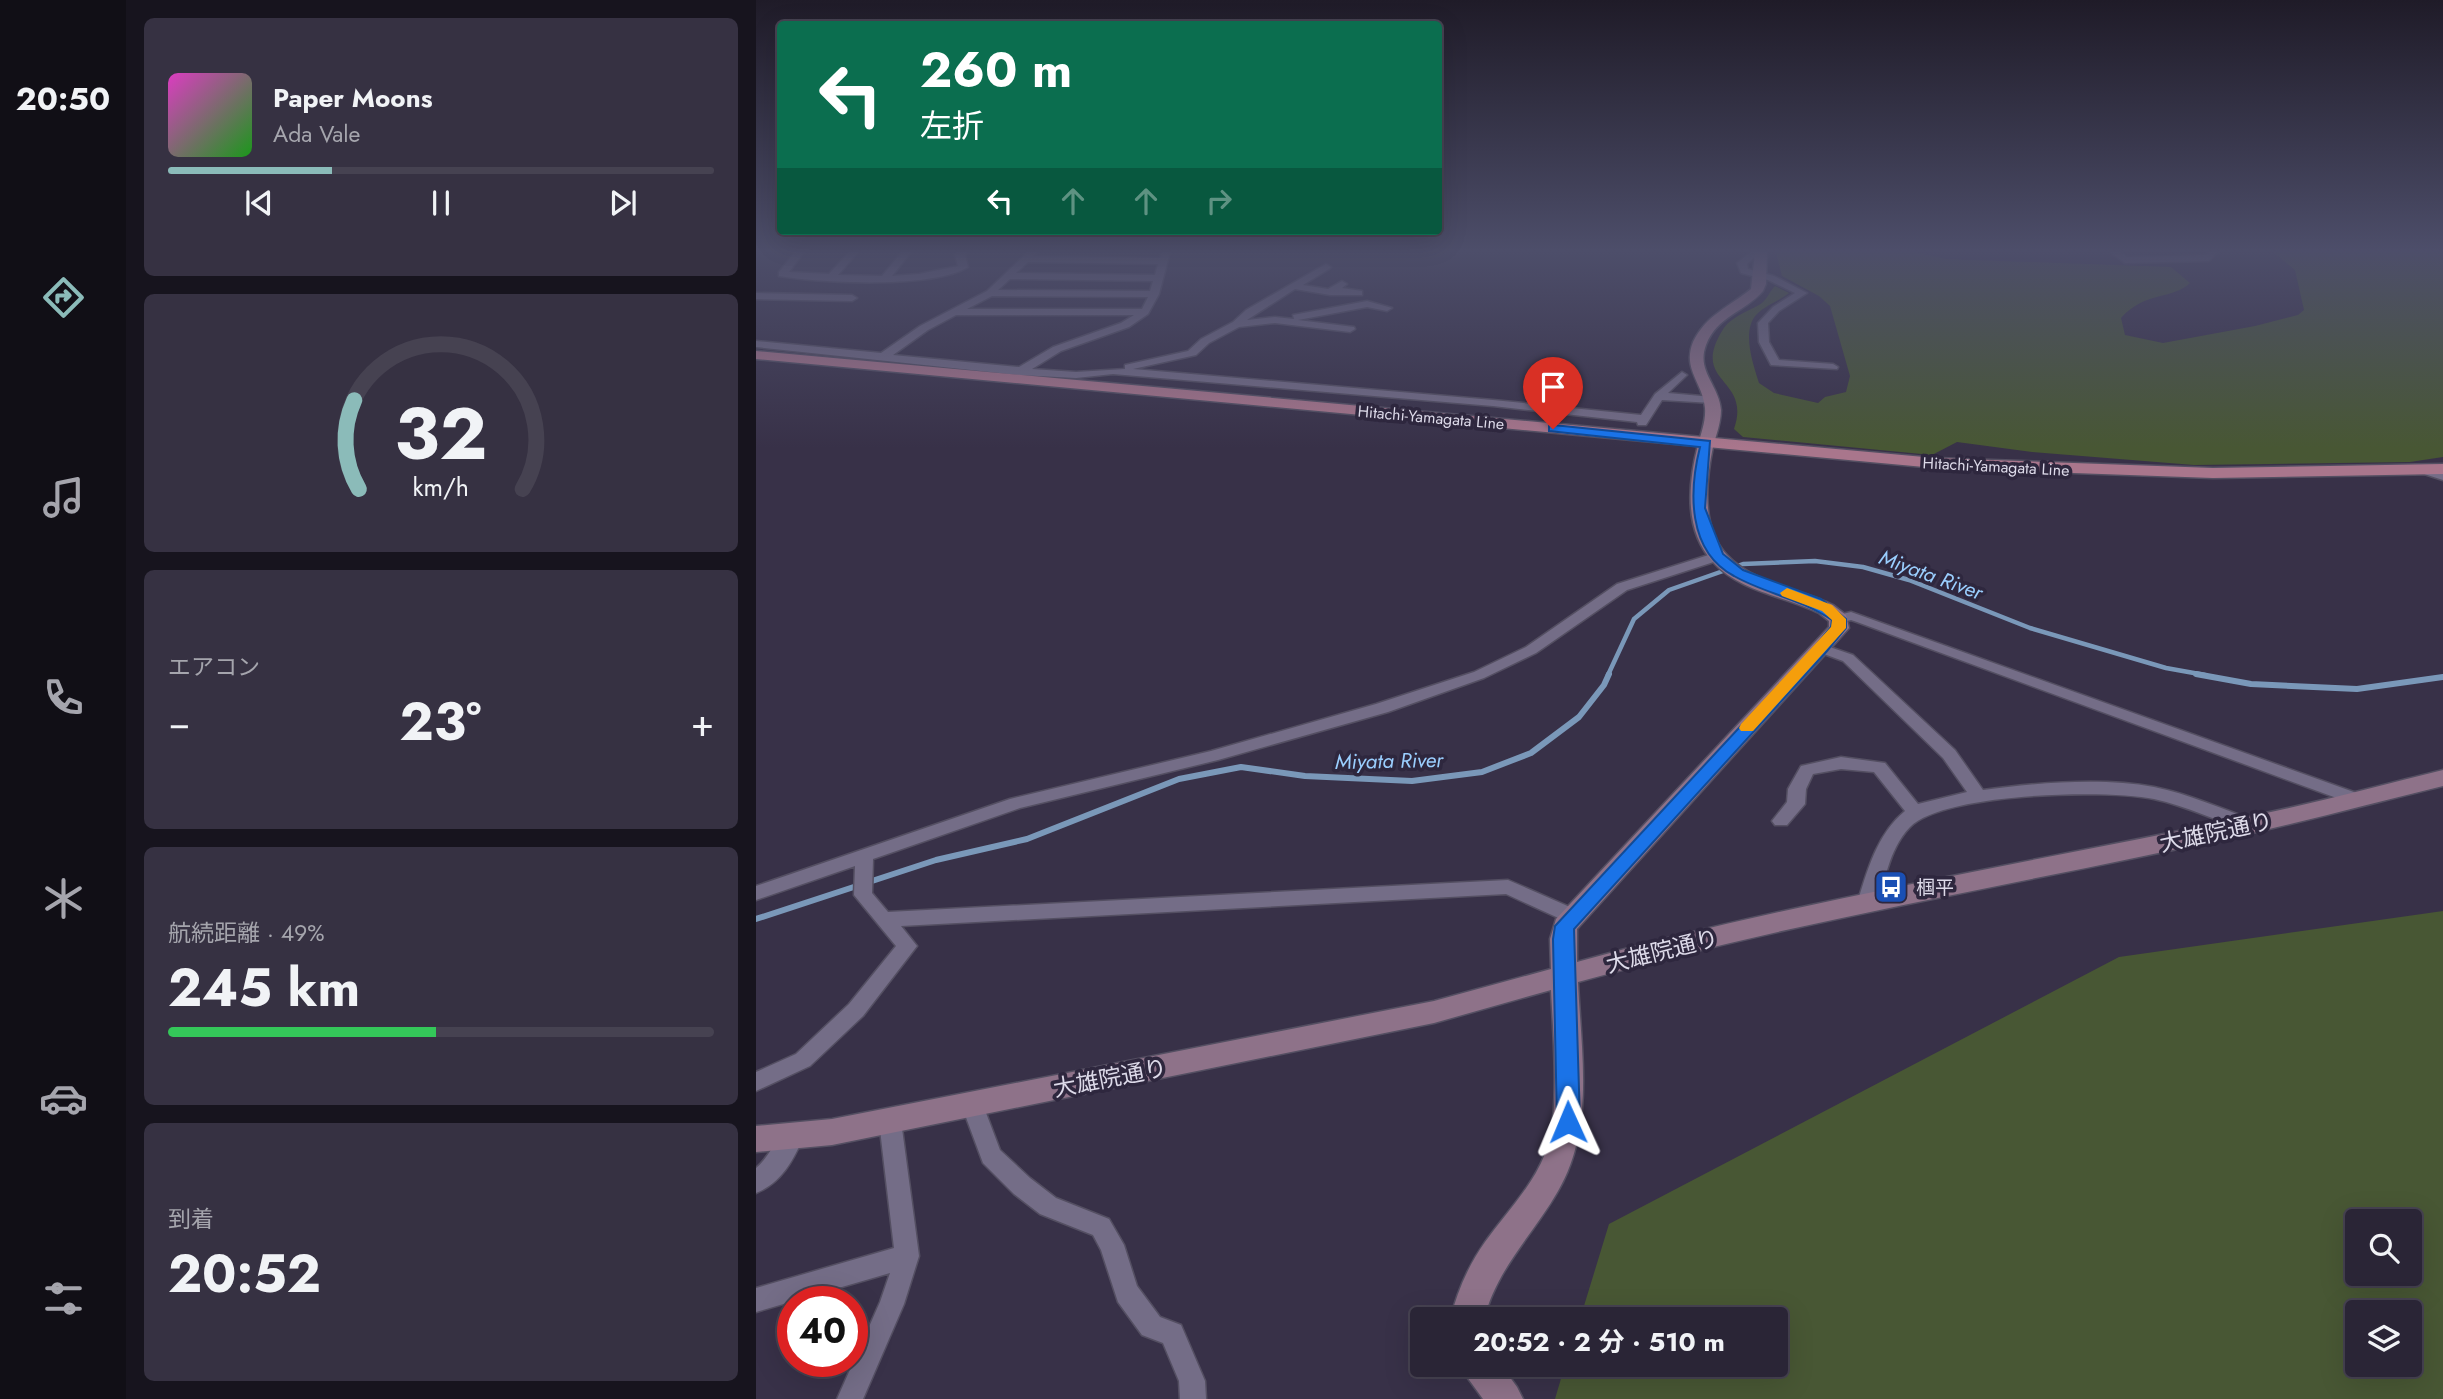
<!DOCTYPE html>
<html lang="ja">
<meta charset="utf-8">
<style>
:root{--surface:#2a2536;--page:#363142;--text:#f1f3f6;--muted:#a5a5ad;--line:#464251;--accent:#8bbbb9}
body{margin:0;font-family:Jost,"Noto Sans JP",sans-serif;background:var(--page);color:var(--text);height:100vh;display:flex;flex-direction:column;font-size:26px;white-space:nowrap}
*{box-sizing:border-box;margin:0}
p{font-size:23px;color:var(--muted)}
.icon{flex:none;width:38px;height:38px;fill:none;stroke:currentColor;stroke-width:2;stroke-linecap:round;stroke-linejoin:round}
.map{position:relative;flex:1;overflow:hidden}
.side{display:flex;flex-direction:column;gap:18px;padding:18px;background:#17141e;width:630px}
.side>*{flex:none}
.hud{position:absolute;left:21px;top:21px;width:665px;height:214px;border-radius:7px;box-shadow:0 7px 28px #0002,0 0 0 2px var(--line);background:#0b6e4f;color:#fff;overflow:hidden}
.controls{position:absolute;left:1589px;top:1209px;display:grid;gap:14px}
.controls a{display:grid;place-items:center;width:77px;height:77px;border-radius:7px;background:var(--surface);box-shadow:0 7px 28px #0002,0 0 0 2px var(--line);font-size:35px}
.speed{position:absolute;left:21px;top:1286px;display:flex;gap:14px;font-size:35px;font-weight:700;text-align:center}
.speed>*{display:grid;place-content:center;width:91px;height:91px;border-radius:50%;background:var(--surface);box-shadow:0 7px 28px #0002,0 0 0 2px var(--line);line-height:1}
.speed .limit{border:10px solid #d22;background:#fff;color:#111}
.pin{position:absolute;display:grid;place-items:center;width:60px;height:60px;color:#fff;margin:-72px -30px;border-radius:50% 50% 50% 0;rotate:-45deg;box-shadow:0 0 7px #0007}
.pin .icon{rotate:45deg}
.me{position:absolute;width:77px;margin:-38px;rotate:359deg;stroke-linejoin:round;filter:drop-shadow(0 0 5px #0008)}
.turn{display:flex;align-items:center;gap:24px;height:147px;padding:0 28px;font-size:32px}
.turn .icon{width:91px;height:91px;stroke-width:2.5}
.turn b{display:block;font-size:49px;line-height:60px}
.lanes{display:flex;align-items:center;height:66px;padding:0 28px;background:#0003;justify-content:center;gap:35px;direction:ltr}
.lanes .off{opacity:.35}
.big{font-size:52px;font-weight:700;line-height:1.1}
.side .widget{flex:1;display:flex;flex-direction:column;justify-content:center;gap:10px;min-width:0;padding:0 24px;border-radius:10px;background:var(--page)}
.side .dial{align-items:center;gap:0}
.dial svg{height:182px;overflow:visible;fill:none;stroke:var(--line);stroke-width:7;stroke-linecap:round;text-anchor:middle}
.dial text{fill:var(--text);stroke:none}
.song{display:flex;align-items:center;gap:21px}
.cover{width:84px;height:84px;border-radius:10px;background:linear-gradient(135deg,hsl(310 70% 55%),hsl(120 70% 35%))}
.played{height:7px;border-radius:4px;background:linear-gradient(90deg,var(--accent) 30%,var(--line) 30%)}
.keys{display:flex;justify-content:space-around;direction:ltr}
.heat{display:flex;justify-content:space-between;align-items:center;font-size:38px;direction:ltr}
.charge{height:10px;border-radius:5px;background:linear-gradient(90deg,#34c759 49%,var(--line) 0)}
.trip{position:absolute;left:654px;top:1307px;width:378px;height:70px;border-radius:7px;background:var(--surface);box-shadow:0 7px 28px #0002,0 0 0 2px var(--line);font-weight:700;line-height:70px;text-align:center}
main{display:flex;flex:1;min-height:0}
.dock{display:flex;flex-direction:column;width:126px;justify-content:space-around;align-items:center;background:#110f16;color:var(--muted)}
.dock .icon{width:49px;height:49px}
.dock .selected{color:var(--accent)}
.dock b{font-size:32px;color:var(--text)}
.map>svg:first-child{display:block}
.green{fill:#485734;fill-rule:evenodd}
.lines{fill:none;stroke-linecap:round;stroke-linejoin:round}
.stream-far1{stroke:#7a98b9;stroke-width:4.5}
.stream{stroke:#7a98b9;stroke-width:6}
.street-casing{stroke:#544f62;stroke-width:3}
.secondary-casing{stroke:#544f62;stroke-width:3}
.primary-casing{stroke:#544f62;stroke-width:3}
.street{fill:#746d87;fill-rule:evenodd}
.secondary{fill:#8e7289;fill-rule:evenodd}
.primary{fill:#a9768c;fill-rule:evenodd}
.route{fill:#1a73e8;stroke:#114b97;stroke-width:2}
.slow{fill:#f59e0b}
.labels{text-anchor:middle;stroke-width:7;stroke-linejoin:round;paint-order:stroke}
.far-street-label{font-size:16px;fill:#dddae9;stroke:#2e273e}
.poi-label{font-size:19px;fill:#dddae9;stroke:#2e273e;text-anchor:start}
.water-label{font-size:21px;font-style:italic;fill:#9acefe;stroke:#2e273e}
.near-street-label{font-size:23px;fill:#dddae9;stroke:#2e273e}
</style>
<main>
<nav class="dock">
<b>20:50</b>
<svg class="icon selected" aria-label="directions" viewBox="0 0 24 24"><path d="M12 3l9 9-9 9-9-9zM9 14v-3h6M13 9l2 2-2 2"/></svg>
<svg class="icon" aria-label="music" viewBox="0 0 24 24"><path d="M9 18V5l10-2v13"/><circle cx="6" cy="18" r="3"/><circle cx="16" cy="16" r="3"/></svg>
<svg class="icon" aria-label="phone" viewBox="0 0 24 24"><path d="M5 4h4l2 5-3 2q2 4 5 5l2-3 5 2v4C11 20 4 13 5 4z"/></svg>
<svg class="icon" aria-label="climate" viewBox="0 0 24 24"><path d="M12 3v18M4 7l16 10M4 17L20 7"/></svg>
<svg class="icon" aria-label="car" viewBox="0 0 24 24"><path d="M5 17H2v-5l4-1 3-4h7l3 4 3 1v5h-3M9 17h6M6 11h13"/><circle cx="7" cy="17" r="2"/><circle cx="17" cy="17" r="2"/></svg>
<svg class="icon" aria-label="filters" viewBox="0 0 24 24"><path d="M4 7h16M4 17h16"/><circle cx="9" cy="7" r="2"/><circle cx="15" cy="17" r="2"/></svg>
</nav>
<section class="side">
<div class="widget">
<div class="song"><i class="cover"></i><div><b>Paper Moons</b><p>Ada Vale</p></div></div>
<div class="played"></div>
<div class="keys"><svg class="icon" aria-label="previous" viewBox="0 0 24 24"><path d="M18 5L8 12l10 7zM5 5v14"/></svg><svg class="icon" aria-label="pause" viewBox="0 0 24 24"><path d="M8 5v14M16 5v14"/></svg><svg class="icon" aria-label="next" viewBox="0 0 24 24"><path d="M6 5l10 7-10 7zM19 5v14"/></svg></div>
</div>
<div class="widget dial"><svg viewBox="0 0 100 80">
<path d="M14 69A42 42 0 1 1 86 69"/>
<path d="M14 69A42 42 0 0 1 12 30" stroke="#8bbbb9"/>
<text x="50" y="56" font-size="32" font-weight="700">32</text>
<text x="50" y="72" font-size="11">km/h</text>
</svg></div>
<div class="widget"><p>エアコン</p>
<div class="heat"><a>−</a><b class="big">23°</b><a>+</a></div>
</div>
<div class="widget"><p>航続距離 · 49%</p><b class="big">245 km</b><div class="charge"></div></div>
<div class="widget"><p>到着</p><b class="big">20:52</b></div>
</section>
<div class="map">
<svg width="1687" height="1399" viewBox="0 0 1687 1399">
<rect width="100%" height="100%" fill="#383148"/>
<path class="green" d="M 1020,252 L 1160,252 L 1190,259 L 1415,267 L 1434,283 C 1416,300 1389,291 1365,318 L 1369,335 L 1407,343 L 1499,326 L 1542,315 L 1548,310 L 1539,270 L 1517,252 L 1687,252 L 1687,457 L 1654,462 L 1438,465 L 1276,452 L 1201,442 L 1176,455 L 987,437 L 978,429 C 996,377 934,384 966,331 C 975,316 992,312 1006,303 C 1011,299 1014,291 1019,286 L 1033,293 C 1023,301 1010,305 1001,314 C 985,330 997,364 1003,383 L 1018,393 L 1062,403 L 1069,397 L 1090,392 L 1094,376 L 1074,306 L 1063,296 L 1026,276 Z
M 1687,911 L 1687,1399 L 799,1399 L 809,1365 L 1020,1365 L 1020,1320 L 824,1319 L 853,1224 L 1363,957 ZM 1601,1222 L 1654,1222 L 1654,1274 L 1601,1274 ZM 1601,1312 L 1654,1312 L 1654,1365 L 1601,1365 Z"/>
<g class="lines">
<path class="stream-far1" d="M 852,675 L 878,619 L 913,590 L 987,564 L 1059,561 L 1107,567 L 1153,580 L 1274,628 L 1410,668 L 1449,675"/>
<path class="stream" d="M 1440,674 L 1495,684 L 1601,689 L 1687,677
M 0,919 L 180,860 L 271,839 L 423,779 L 485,767 L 549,776 L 656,781 L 726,772 L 775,753 L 823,717 L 848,685 L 853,674"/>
<defs>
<path id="street" d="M 39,252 L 48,252 L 33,272 L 73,274 L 93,252 L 102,252 L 82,275 L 126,276 L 146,252 L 155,252 L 136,276 L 163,274 L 202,266 L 199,255 L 202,252 L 211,252 L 209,255 L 212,267 C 177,289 64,283 23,276 L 23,272 Z
M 272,252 L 281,252 L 278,256 L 404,258 L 406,252 L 414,252 L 403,294 L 392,314 L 373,327 L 305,351 L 276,369 L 320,372 L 369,369 L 369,365 L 432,351 L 445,339 L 477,322 L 490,310 L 570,264 L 575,267 L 573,269 L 547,285 L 572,289 L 586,281 L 591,284 L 586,288 L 606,291 L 606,295 L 574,295 L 539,289 L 491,320 L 519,317 L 538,319 L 537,315 L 611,301 L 636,308 L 631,311 L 611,307 L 542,320 L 598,327 L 599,329 L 594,332 L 519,323 L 483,327 L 453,343 L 440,355 L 377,369 L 737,400 L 885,415 L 899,394 L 926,372 L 931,375 L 912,393 L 956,397 L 962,400 L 956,403 L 906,400 L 890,425 L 882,425 L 881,422 L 737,406 L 357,374 L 320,378 L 263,375 L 0,347 L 0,341 L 125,353 L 164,326 L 231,291 ZM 272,262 L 402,264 L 399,275 L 260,273 ZM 254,279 L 397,281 L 394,291 L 242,290 ZM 236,296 L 392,297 L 386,309 L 211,309 ZM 200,315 L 378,315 L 365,323 L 297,347 L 263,367 L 137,355 L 172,330 Z
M 995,252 L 1004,252 L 991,264 L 992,269 L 1018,276 L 1051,293 L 1023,311 L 1012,323 L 1013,342 L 1023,360 L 1077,364 L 1082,367 L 1081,369 L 1015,365 L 1003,342 L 1002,323 L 1017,307 L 1039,293 L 1012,280 L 985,273 L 981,263 Z
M 1354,252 L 1364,252 L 1371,257 L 1450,255 L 1453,252 L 1461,252 L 1453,261 L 1369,263 Z
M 0,293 L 96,295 L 101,298 L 96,301 L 0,299 Z
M 1669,466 L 1687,472 L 1687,480 L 1665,473 L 1665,467 Z
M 962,552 L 967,553 L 969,556 L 967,559 L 871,590 L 780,653 L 728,678 L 632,712 L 462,760 L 264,808 L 117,859 L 116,893 L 132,912 L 752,880 L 823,911 L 826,916 L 823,921 L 816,923 L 809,921 L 750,894 L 145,926 L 161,946 L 107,1016 L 54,1066 L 0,1091 L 0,1072 L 40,1054 L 93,1004 L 140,946 L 98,895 L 99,866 L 0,900 L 0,886 L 254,799 L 455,751 L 620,704 L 718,672 L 770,647 L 861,584 Z
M 1095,612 L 1609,796 L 1612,800 L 1609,804 L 1597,804 L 1101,622 L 1095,620 L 1083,623 L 1076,619 L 1078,616 Z
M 1065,644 L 1097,655 L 1199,750 L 1227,790 C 1279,783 1346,777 1398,787 C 1433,794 1466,809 1500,821 L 1503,825 L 1500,829 L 1494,831 C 1462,822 1431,806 1398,799 C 1350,789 1187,793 1154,827 C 1131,851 1131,882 1117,909 L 1110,911 L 1103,909 L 1101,904 C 1111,871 1121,834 1149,811 L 1118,772 L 1085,769 L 1057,774 L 1050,789 L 1049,804 L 1031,825 L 1019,825 L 1016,821 L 1031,802 L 1032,789 L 1045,766 L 1085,757 L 1129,763 L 1162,804 L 1211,792 L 1187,758 L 1087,661 L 1060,651 L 1058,648 Z
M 216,1094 L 224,1097 L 244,1150 L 274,1178 L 300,1198 L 353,1219 L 368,1245 L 381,1286 L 404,1317 L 425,1325 L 449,1381 L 450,1399 L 424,1399 L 423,1381 L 407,1343 L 386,1335 L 362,1302 L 345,1250 L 337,1235 L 284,1214 L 258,1194 L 227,1163 L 205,1104 L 208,1097 Z
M 134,1111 L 142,1114 L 145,1121 L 163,1256 L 148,1304 L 107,1399 L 81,1399 L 124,1302 L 134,1273 L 0,1312 L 0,1288 L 138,1248 L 123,1121 L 126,1114 Z
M 36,1128 L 44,1131 L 47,1138 C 37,1161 25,1183 0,1193 L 0,1168 C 14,1157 22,1133 36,1128 Z"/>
<path id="secondary" d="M 999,252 L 1011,252 L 1010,284 L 1007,291 C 989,312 961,316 950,345 C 940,371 963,385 965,410 C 965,423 960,435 957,447 C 950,480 945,528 971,555 C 998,584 1043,588 1077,605 L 1090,615 L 1093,628 L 821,929 L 821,962 C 1041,901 1267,864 1491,817 C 1556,804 1622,786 1687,770 L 1687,786 C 1622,802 1557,819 1492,834 C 1269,883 1042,920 822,982 C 825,1052 839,1128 802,1191 C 777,1235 740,1269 728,1320 L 694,1320 C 701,1292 712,1266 729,1242 C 749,1214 776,1187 789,1154 C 805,1116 797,1033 795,990 L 678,1023 L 76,1145 L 0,1152 L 0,1126 L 76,1119 L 678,1001 L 795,969 L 794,939 L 800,919 L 1073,627 L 1073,621 L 1063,613 C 1029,596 984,592 957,562 C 928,531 932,483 942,445 C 945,433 950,421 949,408 C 947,383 926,369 937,342 C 950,315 973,307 995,289 Z
M 706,1365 L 745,1365 L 761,1387 L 767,1399 L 727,1399 L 711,1377 Z"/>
<path id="primary" d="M 0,351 L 1179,458 L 1457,468 L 1687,464 L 1687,474 L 1457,478 L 1179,468 L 0,359 Z"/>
</defs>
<use href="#street" class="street-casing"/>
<use href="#secondary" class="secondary-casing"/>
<use href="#primary" class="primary-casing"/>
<use href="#street" class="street"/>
<use href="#secondary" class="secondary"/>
<use href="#primary" class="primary"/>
</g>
<linearGradient id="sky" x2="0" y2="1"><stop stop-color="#1f1b28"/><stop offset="0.56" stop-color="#4d4e6a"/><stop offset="1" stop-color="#4d4e6a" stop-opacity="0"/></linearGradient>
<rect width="1687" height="448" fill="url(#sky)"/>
<path class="route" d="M 797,425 L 954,441 L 949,508 L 967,554 L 987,570 L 1065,599 L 1090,619 L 1090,628 L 1071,651 L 818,929 L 824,1122 L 820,1129 L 812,1131 L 804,1129 L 801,1122 L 797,939 L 799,926 L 1060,645 L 1075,627 L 1076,620 C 1043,598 1010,594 978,576 C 931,551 933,491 944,447 L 793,431 L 793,426 Z"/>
<path class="slow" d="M 1031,588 L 1076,605 L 1090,619 L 1090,628 L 997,731 L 985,731 L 983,728 L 985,724 L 1075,627 L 1076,620 L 1066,611 L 1026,596 L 1024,593 Z"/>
<defs>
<symbol id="bus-square" viewBox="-11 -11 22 22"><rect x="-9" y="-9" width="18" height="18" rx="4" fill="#1a4fb4" stroke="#2e273e"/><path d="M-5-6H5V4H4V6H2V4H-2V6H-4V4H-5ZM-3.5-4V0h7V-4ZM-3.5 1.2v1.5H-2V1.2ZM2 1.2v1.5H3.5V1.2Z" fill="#fff"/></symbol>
</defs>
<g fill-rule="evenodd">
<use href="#bus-square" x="1116" y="868" width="38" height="38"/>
</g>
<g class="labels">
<g class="far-street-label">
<text transform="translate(675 417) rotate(5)" y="6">Hitachi-Yamagata Line</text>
<text transform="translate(1240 466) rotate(3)" y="6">Hitachi-Yamagata Line</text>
</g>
<g class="poi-label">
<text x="1160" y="894">椢平</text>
</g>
<g class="water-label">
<text transform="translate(1175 575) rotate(20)" y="7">Miyata River</text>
<text transform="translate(633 761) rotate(-1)" y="7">Miyata River</text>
</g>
<g class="near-street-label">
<text transform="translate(1460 832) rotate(-12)" y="8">大雄院通り</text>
<text transform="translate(906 951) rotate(-14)" y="8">大雄院通り</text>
<text transform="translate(354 1078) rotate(-11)" y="8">大雄院通り</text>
</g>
</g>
</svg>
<div class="controls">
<a><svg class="icon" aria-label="search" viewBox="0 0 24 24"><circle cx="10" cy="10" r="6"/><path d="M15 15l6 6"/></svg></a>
<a><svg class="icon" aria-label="layers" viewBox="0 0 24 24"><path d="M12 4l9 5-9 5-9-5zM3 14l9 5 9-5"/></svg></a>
</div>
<div class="speed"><div class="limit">40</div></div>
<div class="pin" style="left:797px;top:429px;background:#d93025"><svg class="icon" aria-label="arrive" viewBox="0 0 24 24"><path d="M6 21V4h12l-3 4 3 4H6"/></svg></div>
<svg class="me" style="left:812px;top:1122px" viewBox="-20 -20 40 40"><path d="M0-17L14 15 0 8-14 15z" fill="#1a73e8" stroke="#fff" stroke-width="4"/></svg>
<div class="trip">20:52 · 2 分 · 510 m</div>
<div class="hud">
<div class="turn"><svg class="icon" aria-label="left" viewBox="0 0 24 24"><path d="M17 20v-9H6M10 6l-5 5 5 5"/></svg><div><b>260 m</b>左折</div></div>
<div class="lanes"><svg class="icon" aria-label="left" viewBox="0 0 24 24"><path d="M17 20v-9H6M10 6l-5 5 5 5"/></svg><svg class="icon off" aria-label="ahead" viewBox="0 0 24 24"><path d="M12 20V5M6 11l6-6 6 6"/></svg><svg class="icon off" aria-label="ahead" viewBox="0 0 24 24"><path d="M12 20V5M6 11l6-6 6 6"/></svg><svg class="icon off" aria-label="right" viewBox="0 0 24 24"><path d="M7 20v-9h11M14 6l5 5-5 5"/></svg></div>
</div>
</div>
</main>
